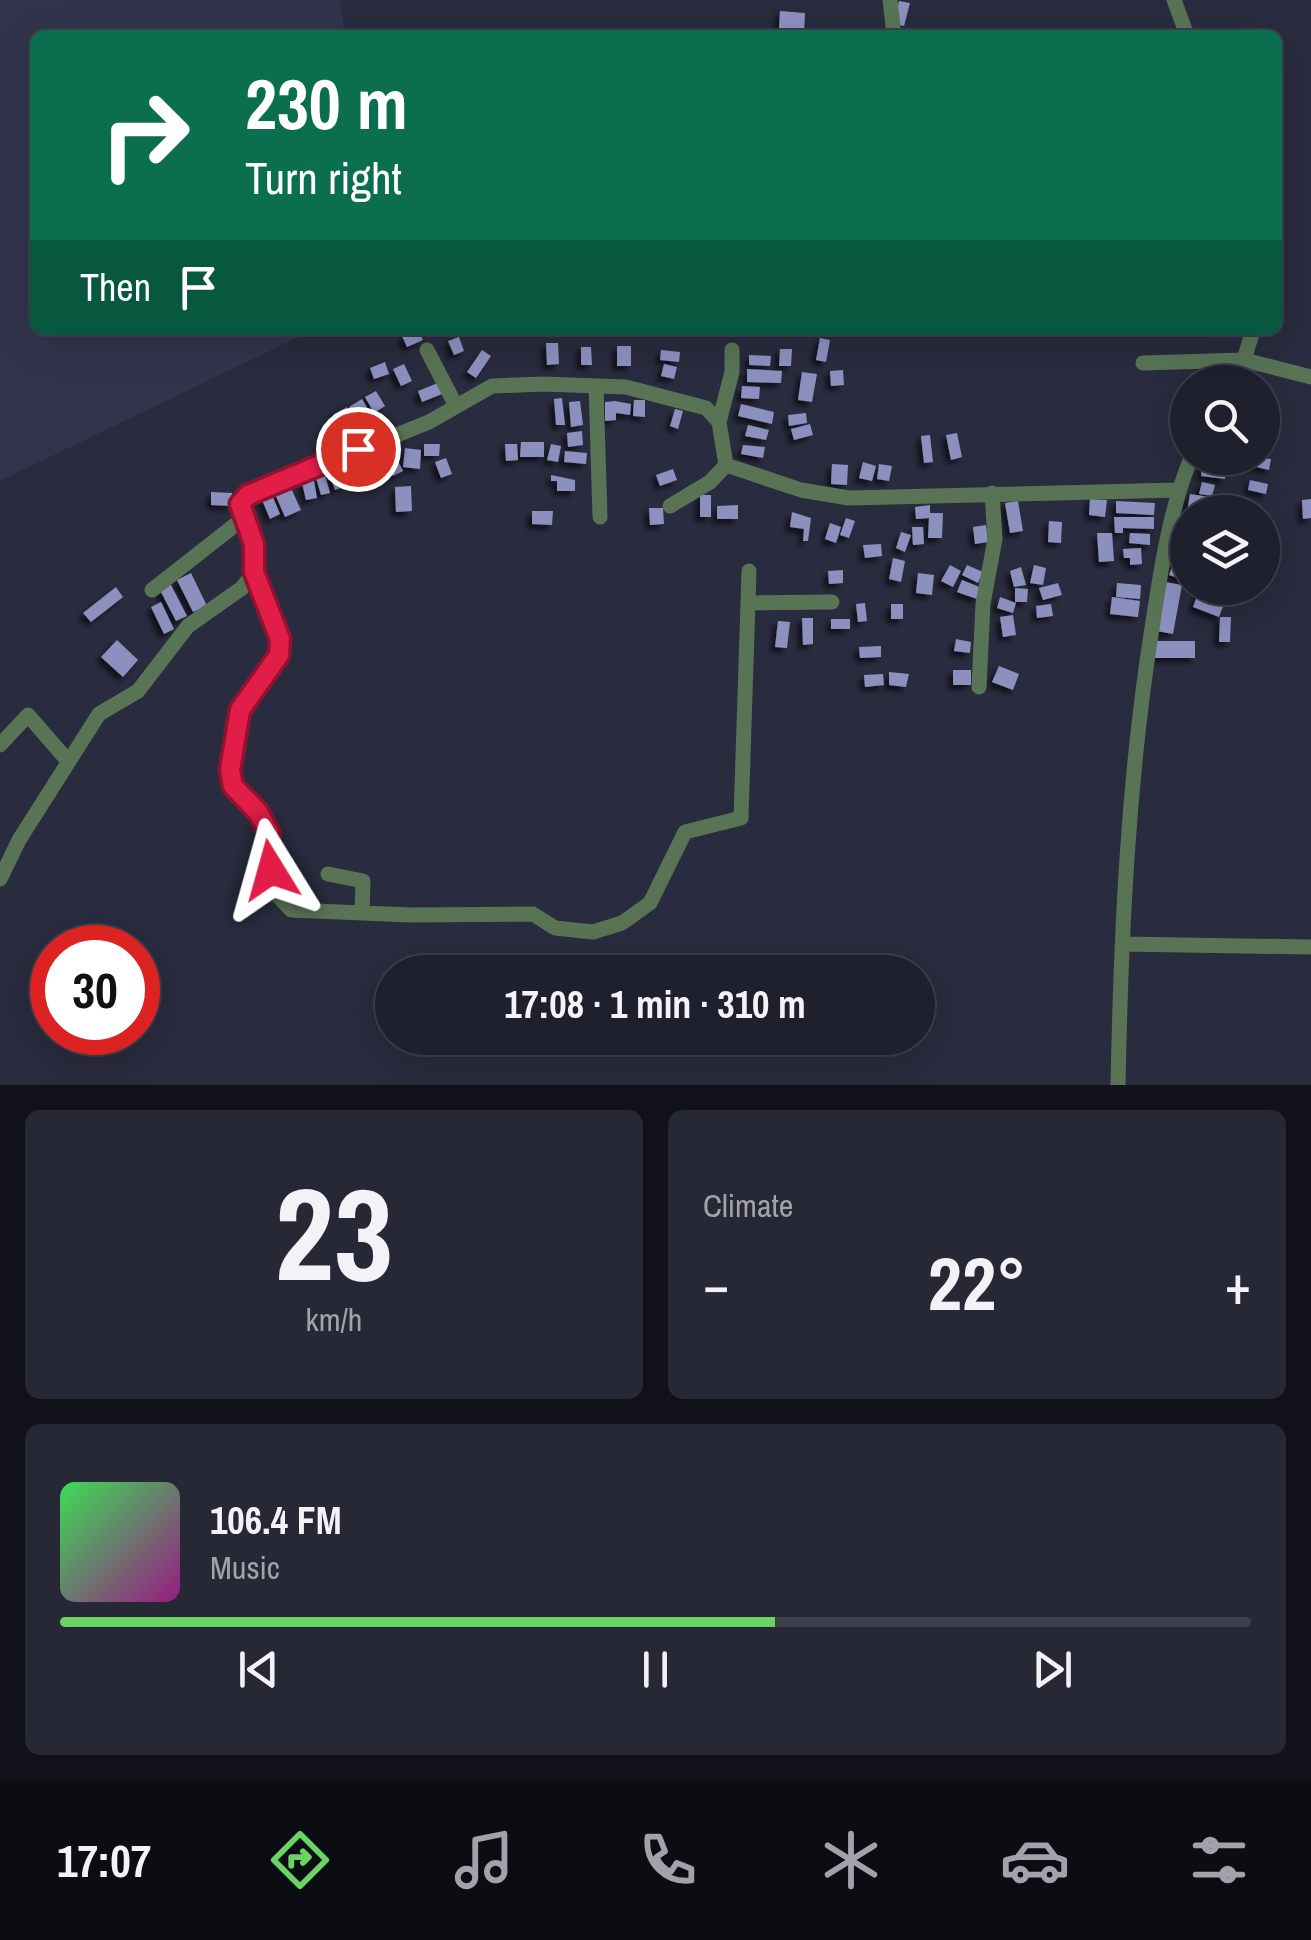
<!DOCTYPE html>
<meta charset="utf-8">
<style>
:root{--surface:#1f202e;--page:#272836;--text:#f1f3f6;--muted:#a1a3aa;--line:#3c3e4a;--accent:#6ad364}
body{margin:0;font-family:"Archivo Narrow",sans-serif;background:var(--page);color:var(--text);height:100vh;display:flex;flex-direction:column;font-size:38px;white-space:nowrap}
*{box-sizing:border-box;margin:0}
p{font-size:32px;color:var(--muted)}
.icon{flex:none;width:55px;height:55px;fill:none;stroke:currentColor;stroke-width:2;stroke-linecap:round;stroke-linejoin:round}
.map{position:relative;height:1085px;overflow:hidden}
.details{display:flex;flex-direction:column;gap:25px;padding:25px;background:#111219;flex:1}
.details>*{flex:none}
.hud{position:absolute;left:30px;top:30px;width:1252px;height:305px;border-radius:15px;box-shadow:0 10px 40px #0002,0 0 0 2px var(--line);background:#0b6e4f;color:#fff;overflow:hidden}
.controls{position:absolute;left:1170px;top:365px;display:grid;gap:20px}
.controls a{display:grid;place-items:center;width:110px;height:110px;border-radius:50%;background:var(--surface);box-shadow:0 10px 40px #0002,0 0 0 2px var(--line);font-size:50px}
.speed{position:absolute;left:30px;top:925px;display:flex;gap:20px;font-size:50px;font-weight:700;text-align:center}
.speed>*{display:grid;place-content:center;width:130px;height:130px;border-radius:50%;background:var(--surface);box-shadow:0 10px 40px #0002,0 0 0 2px var(--line);line-height:1}
.speed .limit{border:15px solid #d22;background:#fff;color:#111}
.pin{position:absolute;display:grid;place-items:center;width:85px;height:85px;color:#fff;margin:-42px;border:5px solid #fff;border-radius:50%;box-shadow:0 2px 10px #0007}
.me{position:absolute;width:110px;margin:-55px;rotate:352deg;stroke-linejoin:round;filter:drop-shadow(0 0 8px #0008)}
.turn{display:flex;align-items:center;gap:35px;height:210px;padding:0 50px;font-size:45px}
.turn .icon{width:130px;height:130px;stroke-width:2.5}
.turn b{display:block;font-size:70px;line-height:85px}
.then{display:flex;align-items:center;height:95px;padding:0 50px;background:#0003;gap:20px;font-size:38px}
.big{font-size:75px;font-weight:800;line-height:1.1}
.details .tile{flex:1;display:flex;flex-direction:column;justify-content:center;gap:15px;min-width:0;padding:0 35px;border-radius:15px;background:var(--page)}
.details .dial{align-items:center;gap:0}
.dial b{font-size:130px;line-height:1}
.song{display:flex;align-items:center;gap:30px}
.cover{width:120px;height:120px;border-radius:15px;background:linear-gradient(135deg,hsl(130 70% 55%),hsl(310 70% 35%))}
.played{height:10px;border-radius:5px;background:linear-gradient(90deg,var(--accent) 60%,var(--line) 60%)}
.keys{display:flex;justify-content:space-around;direction:ltr}
.heat{display:flex;justify-content:space-between;align-items:center;font-size:55px;direction:ltr}
.details .tiles{flex:1;display:grid;gap:25px;grid-template-columns:1fr 1fr}
.tile:last-child{grid-column:span 2}
.trip{position:absolute;left:375px;top:955px;width:560px;height:100px;border-radius:50px;background:var(--surface);box-shadow:0 10px 40px #0002,0 0 0 2px var(--line);font-weight:800;line-height:100px;text-align:center}
.menu{display:flex;height:160px;justify-content:space-around;align-items:center;background:#0c0d12;color:var(--muted)}
.menu .icon{width:70px;height:70px}
.menu .current{color:var(--accent)}
.menu b{font-size:45px;color:var(--text)}
.map>svg:first-child{display:block}
.built{fill:#32344d}
.building{fill:#8b90bf;filter:url(#shadow)}
.lines{fill:none;stroke-linecap:round;stroke-linejoin:round}
.minor{stroke:#587455;stroke-width:15}
.route-casing{stroke:#92132f;stroke-width:25}
.route{stroke:#e11d48;stroke-width:18}
</style>
<div class="map">
<svg width="1311" height="1085" viewBox="0 0 1311 1085">
<defs>
<filter id="shadow"><feDropShadow dx="-4.5" dy="4.5" stdDeviation="2.5" flood-color="#0009"/></filter>
</defs>
<rect width="100%" height="100%" fill="#292b3e"/>
<path class="built" d="M 0,0 L 340,0 L 345,35 L 35,35 L 35,330 L 313,330 L 0,481 Z"/>
<path class="building" d="M 899,1 L 910,3 L 904,26 L 894,24 Z
M 780,11 L 805,13 L 804,35 L 788,35 L 788,29 L 779,28 Z
M 418,330 L 423,340 L 407,347 L 402,336 Z
M 459,337 L 464,351 L 454,355 L 448,341 Z
M 820,338 L 830,340 L 826,362 L 816,360 Z
M 546,343 L 558,343 L 559,364 L 547,365 Z
M 617,346 L 631,346 L 631,366 L 617,366 Z
M 581,347 L 591,347 L 592,365 L 581,365 Z
M 780,349 L 792,349 L 791,366 L 779,366 Z
M 482,350 L 491,356 L 476,378 L 467,372 Z
M 661,350 L 680,352 L 679,362 L 660,360 Z
M 749,355 L 771,356 L 770,366 L 749,365 Z
M 385,362 L 389,374 L 374,379 L 370,368 Z
M 404,364 L 412,381 L 401,386 L 393,369 Z
M 664,364 L 677,367 L 674,379 L 661,376 Z
M 747,369 L 782,371 L 781,383 L 747,382 Z
M 843,370 L 844,385 L 831,386 L 830,371 Z
M 802,372 L 817,374 L 812,402 L 798,400 Z
M 438,383 L 442,394 L 422,402 L 418,391 Z
M 742,386 L 760,387 L 759,399 L 741,398 Z
M 376,391 L 385,406 L 374,413 L 365,397 Z
M 562,398 L 565,425 L 556,425 L 554,399 Z
M 362,399 L 372,416 L 359,423 L 349,407 Z
M 634,400 L 645,400 L 645,417 L 633,416 Z
M 580,401 L 583,425 L 571,427 L 569,402 Z
M 615,401 L 631,404 L 630,415 L 616,413 L 616,420 L 605,421 L 605,402 Z
M 741,404 L 774,412 L 772,424 L 738,416 Z
M 347,407 L 357,425 L 343,433 L 333,415 Z
M 675,409 L 683,411 L 678,429 L 670,426 Z
M 806,413 L 807,423 L 789,426 L 788,415 Z
M 810,424 L 813,435 L 794,440 L 791,429 Z
M 748,425 L 769,430 L 766,440 L 745,436 Z
M 582,431 L 583,445 L 568,447 L 567,433 Z
M 957,433 L 962,457 L 951,460 L 946,435 Z
M 930,435 L 933,462 L 924,463 L 921,436 Z
M 521,442 L 544,442 L 544,457 L 520,457 Z
M 424,444 L 440,444 L 439,456 L 424,456 Z
M 505,444 L 517,444 L 518,460 L 506,461 Z
M 551,444 L 561,446 L 558,462 L 547,460 Z
M 743,445 L 765,447 L 763,458 L 741,454 Z
M 405,448 L 421,450 L 420,469 L 403,467 Z
M 565,451 L 587,453 L 586,464 L 564,462 Z
M 396,457 L 403,471 L 393,476 L 387,461 Z
M 446,458 L 452,474 L 441,478 L 435,462 Z
M 1254,458 L 1271,459 L 1269,470 L 1252,466 Z
M 863,462 L 876,466 L 872,481 L 859,478 Z
M 1203,462 L 1226,465 L 1225,479 L 1201,476 Z
M 832,464 L 848,465 L 847,485 L 831,484 Z
M 879,464 L 892,466 L 889,481 L 877,479 Z
M 673,469 L 677,480 L 660,486 L 656,475 Z
M 338,470 L 344,487 L 335,490 L 329,473 Z
M 325,475 L 330,493 L 321,495 L 316,478 Z
M 551,475 L 575,480 L 575,491 L 557,491 L 557,481 L 551,481 Z
M 1250,480 L 1268,484 L 1266,494 L 1248,490 Z
M 314,481 L 317,498 L 306,500 L 302,483 Z
M 1202,482 L 1215,485 L 1212,496 L 1199,494 Z
M 290,486 L 301,510 L 285,517 L 275,494 Z
M 411,486 L 412,511 L 396,512 L 395,487 Z
M 211,492 L 232,493 L 232,506 L 211,505 Z
M 1190,494 L 1209,497 L 1206,512 L 1187,512 Z
M 272,495 L 280,514 L 270,519 L 262,500 Z
M 700,495 L 711,495 L 711,517 L 700,517 Z
M 1090,499 L 1107,500 L 1105,517 L 1089,515 Z
M 1311,499 L 1311,518 L 1303,519 L 1302,500 Z
M 1018,501 L 1023,531 L 1010,533 L 1005,503 Z
M 1116,501 L 1155,503 L 1154,515 L 1116,513 Z
M 738,505 L 738,519 L 717,519 L 717,506 Z
M 930,505 L 930,513 L 943,513 L 942,538 L 928,538 L 929,518 L 916,519 L 915,507 Z
M 649,508 L 663,508 L 664,524 L 650,525 Z
M 532,511 L 553,511 L 552,525 L 532,524 Z
M 792,512 L 811,518 L 808,541 L 803,541 L 804,529 L 790,527 Z
M 1114,517 L 1154,517 L 1154,529 L 1123,528 L 1123,533 L 1115,533 Z
M 846,518 L 855,521 L 849,538 L 840,535 Z
M 1049,521 L 1062,522 L 1061,543 L 1048,542 Z
M 830,523 L 841,527 L 836,543 L 825,539 Z
M 986,525 L 988,542 L 975,544 L 973,527 Z
M 912,527 L 923,527 L 924,544 L 913,545 Z
M 901,532 L 911,535 L 905,552 L 896,548 Z
M 1097,533 L 1112,533 L 1114,561 L 1099,562 Z
M 1130,533 L 1150,534 L 1150,545 L 1129,543 Z
M 881,544 L 882,556 L 865,558 L 863,545 Z
M 1141,548 L 1142,564 L 1130,565 L 1130,558 L 1124,558 L 1123,549 Z
M 1262,549 L 1274,552 L 1266,586 L 1262,585 Z
M 893,558 L 905,561 L 901,582 L 889,579 Z
M 1175,558 L 1188,563 L 1188,581 L 1169,575 Z
M 950,565 L 961,571 L 953,587 L 941,581 Z
M 967,565 L 983,572 L 978,583 L 962,575 Z
M 1034,565 L 1046,568 L 1043,585 L 1030,583 Z
M 1021,567 L 1026,585 L 1014,587 L 1010,571 Z
M 843,570 L 843,583 L 829,584 L 828,571 Z
M 191,573 L 207,606 L 193,612 L 177,580 Z
M 918,573 L 934,575 L 932,595 L 916,593 Z
M 962,580 L 982,588 L 977,599 L 957,592 Z
M 1165,582 L 1182,585 L 1173,634 L 1157,631 Z
M 1058,583 L 1062,595 L 1043,600 L 1039,588 Z
M 1117,583 L 1141,585 L 1140,599 L 1116,597 Z
M 171,585 L 187,616 L 176,621 L 160,590 Z
M 116,587 L 123,597 L 91,622 L 83,613 Z
M 1015,588 L 1028,589 L 1027,602 L 1015,602 Z
M 1200,588 L 1230,588 L 1219,617 L 1193,607 Z
M 1000,597 L 1016,603 L 1013,613 L 997,608 Z
M 1112,597 L 1140,601 L 1138,617 L 1110,614 Z
M 161,602 L 174,629 L 164,634 L 151,607 Z
M 865,603 L 867,621 L 858,622 L 856,604 Z
M 891,604 L 903,604 L 903,619 L 891,619 Z
M 1051,604 L 1053,616 L 1037,618 L 1036,606 Z
M 1013,615 L 1016,635 L 1003,637 L 1000,617 Z
M 1220,617 L 1231,617 L 1230,642 L 1219,642 Z
M 802,618 L 813,618 L 813,644 L 803,645 Z
M 831,619 L 850,619 L 850,629 L 831,629 Z
M 778,621 L 790,622 L 787,648 L 775,647 Z
M 956,639 L 971,642 L 970,653 L 954,651 Z
M 117,640 L 138,660 L 123,677 L 101,657 Z
M 1155,641 L 1195,641 L 1195,658 L 1155,658 Z
M 881,646 L 881,657 L 860,658 L 859,647 Z
M 999,666 L 1019,674 L 1013,690 L 992,682 Z
M 953,670 L 971,670 L 971,685 L 953,685 Z
M 889,672 L 909,674 L 906,687 L 889,685 Z
M 883,674 L 884,685 L 865,687 L 864,675 Z"/>
<g class="lines">
<path class="minor" d="M 890,0 L 894,35
M 1174,0 L 1187,35
M 427,350 L 456,406
M 1143,363 L 1244,360 L 1311,377
M 1229,382 L 1244,360 L 1253,330
M 596,386 L 600,517
M 719,422 L 732,372 L 732,350
M 670,506 L 710,482 L 726,465
M 254,572 L 280,639 L 279,655 L 240,710 L 230,770 L 233,786 L 264,821 L 277,895 L 291,910 L 411,915 L 533,914 L 555,928 L 593,932 L 622,923 L 650,903 L 685,832 L 741,818 L 749,571
M 152,590 L 244,518 L 240,504 L 248,495 L 429,422 L 492,386 L 543,384 L 626,387 L 706,408 L 719,422 L 726,465 L 801,490 L 849,498 L 1178,490
M 749,603 L 832,602
M 979,687 L 983,604 L 995,539 L 992,493
M 0,745 L 28,715 L 67,760
M 328,874 L 363,881 L 362,913
M 0,879 L 19,840 L 99,714 L 138,691 L 188,626 L 242,588 L 254,572 L 254,544 L 244,518
M 1123,944 L 1311,947
M 1118,1085 C 1121,933 1128,779 1152,628 C 1161,570 1169,512 1191,458"/>
</g>
<g class="lines">
<defs>
<path id="route" d="M 271,870 L 269,832 L 258,812 L 233,786 L 230,770 L 240,710 L 279,655 L 280,639 L 254,572 L 254,544 L 240,504 L 248,495 L 358,449"/>
</defs>
<use href="#route" class="route-casing"/>
<use href="#route" class="route"/>
</g>
</svg>
<div class="controls">
<a><svg class="icon" aria-label="search" viewBox="0 0 24 24"><circle cx="10" cy="10" r="6"/><path d="M15 15l6 6"/></svg></a>
<a><svg class="icon" aria-label="layers" viewBox="0 0 24 24"><path d="M12 4l9 5-9 5-9-5zM3 14l9 5 9-5"/></svg></a>
</div>
<div class="speed"><div class="limit">30</div></div>
<div class="pin" style="left:358px;top:449px;background:#d93025"><svg class="icon" aria-label="arrive" viewBox="0 0 24 24"><path d="M6 21V4h12l-3 4 3 4H6"/></svg></div>
<svg class="me" style="left:271px;top:870px" viewBox="-20 -20 40 40"><path d="M0-17L14 15 0 8-14 15z" fill="#e11d48" stroke="#fff" stroke-width="4"/></svg>
<div class="trip">17:08 · 1 min · 310 m</div>
<div class="hud">
<div class="turn"><svg class="icon" aria-label="right" viewBox="0 0 24 24"><path d="M7 20v-9h11M14 6l5 5-5 5"/></svg><div><b>230 m</b>Turn right</div></div>
<div class="then">Then<svg class="icon" aria-label="arrive" viewBox="0 0 24 24"><path d="M6 21V4h12l-3 4 3 4H6"/></svg></div>
</div>
</div>
<section class="details">
<div class="tiles">
<div class="tile dial"><b>23</b><p>km/h</p></div>
<div class="tile"><p>Climate</p>
<div class="heat"><a>−</a><b class="big">22°</b><a>+</a></div>
</div>
<div class="tile">
<div class="song"><i class="cover"></i><div><b>106.4 FM</b><p>Music</p></div></div>
<div class="played"></div>
<div class="keys"><svg class="icon" aria-label="previous" viewBox="0 0 24 24"><path d="M18 5L8 12l10 7zM5 5v14"/></svg><svg class="icon" aria-label="pause" viewBox="0 0 24 24"><path d="M8 5v14M16 5v14"/></svg><svg class="icon" aria-label="next" viewBox="0 0 24 24"><path d="M6 5l10 7-10 7zM19 5v14"/></svg></div>
</div>
</div>
</section>
<nav class="menu">
<b>17:07</b>
<svg class="icon current" aria-label="directions" viewBox="0 0 24 24"><path d="M12 3l9 9-9 9-9-9zM9 14v-3h6M13 9l2 2-2 2"/></svg>
<svg class="icon" aria-label="music" viewBox="0 0 24 24"><path d="M9 18V5l10-2v13"/><circle cx="6" cy="18" r="3"/><circle cx="16" cy="16" r="3"/></svg>
<svg class="icon" aria-label="phone" viewBox="0 0 24 24"><path d="M5 4h4l2 5-3 2q2 4 5 5l2-3 5 2v4C11 20 4 13 5 4z"/></svg>
<svg class="icon" aria-label="climate" viewBox="0 0 24 24"><path d="M12 3v18M4 7l16 10M4 17L20 7"/></svg>
<svg class="icon" aria-label="car" viewBox="0 0 24 24"><path d="M5 17H2v-5l4-1 3-4h7l3 4 3 1v5h-3M9 17h6M6 11h13"/><circle cx="7" cy="17" r="2"/><circle cx="17" cy="17" r="2"/></svg>
<svg class="icon" aria-label="filters" viewBox="0 0 24 24"><path d="M4 7h16M4 17h16"/><circle cx="9" cy="7" r="2"/><circle cx="15" cy="17" r="2"/></svg>
</nav>
